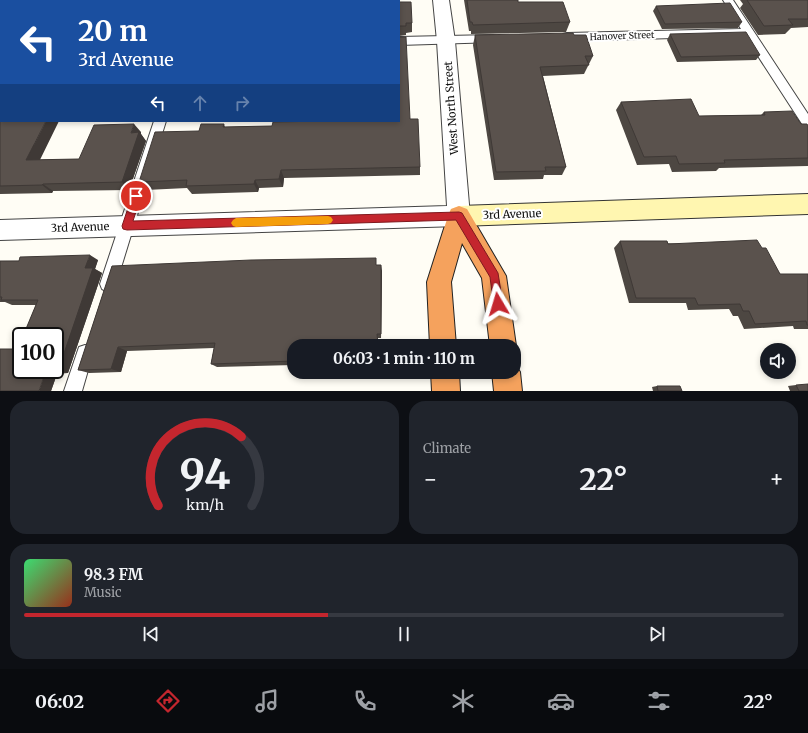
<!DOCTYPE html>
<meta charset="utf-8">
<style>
:root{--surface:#171b24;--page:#20242c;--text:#f1f3f6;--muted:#9ea1a6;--line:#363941;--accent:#c4262e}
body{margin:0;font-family:Merriweather,serif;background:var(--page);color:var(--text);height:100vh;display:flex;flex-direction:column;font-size:15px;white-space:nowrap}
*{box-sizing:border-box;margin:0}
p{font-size:13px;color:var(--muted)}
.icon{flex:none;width:22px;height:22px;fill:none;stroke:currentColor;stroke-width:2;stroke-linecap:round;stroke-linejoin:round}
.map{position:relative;height:391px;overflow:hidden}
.sheet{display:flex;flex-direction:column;gap:10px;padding:10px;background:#0d0f14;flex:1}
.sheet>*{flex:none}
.top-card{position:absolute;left:0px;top:0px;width:400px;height:122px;box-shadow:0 2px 6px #0003;background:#1a4fa0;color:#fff;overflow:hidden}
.tools{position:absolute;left:760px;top:343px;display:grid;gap:8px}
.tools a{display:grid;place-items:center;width:36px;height:36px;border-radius:50%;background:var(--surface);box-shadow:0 2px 6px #0003;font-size:20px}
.speed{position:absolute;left:12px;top:327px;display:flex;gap:8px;font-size:20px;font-weight:700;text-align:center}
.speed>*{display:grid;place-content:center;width:52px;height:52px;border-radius:50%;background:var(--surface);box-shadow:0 2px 6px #0003;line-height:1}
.speed .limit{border:2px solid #111;border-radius:6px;background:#fff;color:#111}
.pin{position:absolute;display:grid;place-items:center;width:34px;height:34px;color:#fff;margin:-17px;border:2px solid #fff;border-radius:50%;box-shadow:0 1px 4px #0007}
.me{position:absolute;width:44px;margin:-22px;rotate:353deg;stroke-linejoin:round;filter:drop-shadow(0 0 3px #0008)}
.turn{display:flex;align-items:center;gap:14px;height:84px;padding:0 12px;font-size:18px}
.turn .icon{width:52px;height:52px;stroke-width:2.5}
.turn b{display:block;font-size:28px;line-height:34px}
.lanes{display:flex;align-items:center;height:38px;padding:0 12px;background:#0003;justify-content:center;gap:20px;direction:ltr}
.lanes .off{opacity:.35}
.big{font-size:30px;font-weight:700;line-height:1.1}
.sheet .widget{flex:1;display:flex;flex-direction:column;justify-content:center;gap:6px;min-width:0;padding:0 14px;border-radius:16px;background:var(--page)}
.sheet .dial{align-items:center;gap:0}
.dial svg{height:104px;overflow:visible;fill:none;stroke:var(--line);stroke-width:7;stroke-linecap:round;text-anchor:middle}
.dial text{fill:var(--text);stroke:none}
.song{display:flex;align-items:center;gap:12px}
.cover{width:48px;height:48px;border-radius:6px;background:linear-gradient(135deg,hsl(140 70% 55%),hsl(10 70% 35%))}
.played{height:4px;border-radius:2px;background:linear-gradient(90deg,var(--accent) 40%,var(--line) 40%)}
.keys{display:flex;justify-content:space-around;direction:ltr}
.heat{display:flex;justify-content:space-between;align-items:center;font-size:22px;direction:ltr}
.sheet .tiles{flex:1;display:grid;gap:10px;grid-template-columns:1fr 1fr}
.widget:last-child{grid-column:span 2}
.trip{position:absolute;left:287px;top:339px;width:234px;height:40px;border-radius:16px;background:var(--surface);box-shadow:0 2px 6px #0003;font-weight:700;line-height:40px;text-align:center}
.tabs{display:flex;height:64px;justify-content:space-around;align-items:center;background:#090b0e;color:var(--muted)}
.tabs .icon{width:28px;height:28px}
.tabs .active{color:var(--accent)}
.tabs b{font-size:18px;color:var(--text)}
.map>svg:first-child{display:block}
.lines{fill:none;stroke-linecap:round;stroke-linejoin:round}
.service-casing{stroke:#444;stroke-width:2}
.minor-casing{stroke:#444;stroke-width:2}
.secondary-casing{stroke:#333;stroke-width:2}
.primary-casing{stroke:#222;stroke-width:2}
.motorway-casing{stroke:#222;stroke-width:2}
.service{fill:#fff;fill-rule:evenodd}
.minor{fill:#fff;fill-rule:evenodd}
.secondary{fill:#fff6b0;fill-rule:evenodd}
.primary{fill:#f9d66b;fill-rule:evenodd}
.motorway{fill:#f5a25d;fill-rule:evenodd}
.wall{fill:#4d4742}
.shaded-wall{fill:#3f3936}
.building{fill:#5a524d;stroke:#3f3936}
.route{fill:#c4262e;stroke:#7f191e}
.slow{fill:#f59e0b}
.labels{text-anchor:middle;stroke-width:4;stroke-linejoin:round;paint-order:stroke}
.far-street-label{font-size:9px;fill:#111;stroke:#fff}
.street-label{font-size:11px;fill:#111;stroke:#fff}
</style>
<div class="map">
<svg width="808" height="391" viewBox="0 0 808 391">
<rect width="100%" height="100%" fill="#fffdf5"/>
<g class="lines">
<defs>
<path id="service" d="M 194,0 L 204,0 L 204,1 L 194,1 Z
M 723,0 L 733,0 L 808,114 L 808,129 L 804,127 L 745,36 L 567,41 L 563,40 L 561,37 L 563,34 L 567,33 L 741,29 Z
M 493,35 L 497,36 L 499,39 L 497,42 L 399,45 L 399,37 Z
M 154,121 L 166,121 L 116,284 L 114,289 L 108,292 L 102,289 L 100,284 Z
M 85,345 L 91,347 L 93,353 L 82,391 L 64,391 L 79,347 Z"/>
<path id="minor" d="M 433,0 L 449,0 L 455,41 L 470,216 L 467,223 L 459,226 L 0,240 L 0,220 L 447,206 L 437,41 Z"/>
<path id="secondary" d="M 808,194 L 808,214 L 459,226 L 451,223 L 448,216 L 451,209 L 459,206 Z"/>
<path id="primary" d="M 1,15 L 1,28 L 0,29 L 0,16 Z"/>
<path id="motorway" d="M 459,206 L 467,209 L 506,276 L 516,346 L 514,351 L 514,346 L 490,346 L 482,278 L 462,243 L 451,282 L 456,346 L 430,346 L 427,282 L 448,216 L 451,209 Z
M 514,362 L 520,372 L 522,391 L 494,391 L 492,372 L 514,372 Z
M 431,372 L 459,372 L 460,391 L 432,391 Z"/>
</defs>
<use href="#service" class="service-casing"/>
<use href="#minor" class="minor-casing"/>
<use href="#secondary" class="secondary-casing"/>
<use href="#primary" class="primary-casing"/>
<use href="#motorway" class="motorway-casing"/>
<use href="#service" class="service"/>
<use href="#minor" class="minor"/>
<use href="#secondary" class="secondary"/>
<use href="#primary" class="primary"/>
<use href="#motorway" class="motorway"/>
</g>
<path class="wall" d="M 464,0 L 518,0 L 518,2 L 570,22 L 566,32 L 471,34 L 471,31 L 469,31 Z
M 740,0 L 808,0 L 808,27 L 791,28 L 785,34 L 758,35 L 740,8 L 743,4 Z
M 399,2 L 412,23 L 412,32 L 406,33 L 406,35 L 399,36 Z
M 656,6 L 742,22 L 738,28 L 662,29 L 653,11 Z
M 670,34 L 760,55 L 756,60 L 677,62 L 667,40 Z
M 475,35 L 574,35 L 593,56 L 584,74 L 543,76 L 566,167 L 562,175 L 544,175 L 543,179 L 494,180 L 473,45 Z
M 0,61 L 40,160 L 79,159 L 141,132 L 141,134 L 146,141 L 129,190 L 53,191 L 52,193 L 0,194 Z
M 621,102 L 699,116 L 761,115 L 764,112 L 808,126 L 808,166 L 719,168 L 716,171 L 672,172 L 669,164 L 637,165 L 616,110 Z
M 410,119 L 420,167 L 420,175 L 284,178 L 283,187 L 259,188 L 258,192 L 192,194 L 187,188 L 146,190 L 139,182 L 199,131 L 224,124 L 225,127 L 272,126 Z
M 620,241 L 762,248 L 780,274 L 808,274 L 808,329 L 794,329 L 793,326 L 744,329 L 738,316 L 733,316 L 729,309 L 688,310 L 686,303 L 629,303 L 614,248 Z
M 98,260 L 95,269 L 102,273 L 68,373 L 57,374 L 51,391 L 18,349 L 36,305 L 12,305 L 5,302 L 0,302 L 0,261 Z
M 377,265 L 382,271 L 381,338 L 378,338 L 378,346 L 294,346 L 294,365 L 217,367 L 211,364 L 214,348 L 127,351 L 121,372 L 89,373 L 78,370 L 112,266 Z
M 796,385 L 808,391 L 790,391 L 788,386 Z
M 657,386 L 682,391 L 653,391 L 652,387 Z"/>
<path class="shaded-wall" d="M 101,0 L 112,0 L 111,1 L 100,1 Z
M 46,121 L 59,121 L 36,168 L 26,160 Z
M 134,124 L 141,132 L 141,134 L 146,141 L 129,190 L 122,182 L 131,133 Z
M 281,170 L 284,178 L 283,187 L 279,179 Z
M 255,180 L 259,188 L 258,192 L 254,184 Z
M 43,184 L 53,191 L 52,193 L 42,185 Z
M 90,255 L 98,260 L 95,269 L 102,273 L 68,373 L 58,371 L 85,268 Z
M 381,265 L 382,271 L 381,338 Z
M 118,347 L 127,351 L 121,372 L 111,369 Z
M 46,371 L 57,374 L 51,391 L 39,391 Z"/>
<path class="building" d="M 39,0 L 101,0 L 100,1 L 38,1 Z
M 199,0 L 283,0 L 283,1 L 199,1 Z
M 467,0 L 518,0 L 518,2 L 563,2 L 570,22 L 473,25 L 472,22 L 470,22 Z
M 747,0 L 808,0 L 808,19 L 788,19 L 793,25 L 764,26 Z
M 399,2 L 411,2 L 412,23 L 406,23 L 406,26 L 399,26 Z
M 730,3 L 742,22 L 665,24 L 656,6 Z
M 746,32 L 760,55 L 681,57 L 670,34 Z
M 573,33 L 574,35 L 586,35 L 593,56 L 585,56 L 589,65 L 540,67 L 566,167 L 545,167 L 546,171 L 496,172 L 475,35 Z
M 399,37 L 406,37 L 410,119 L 418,119 L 420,167 L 281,170 L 279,179 L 255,180 L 254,184 L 186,186 L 187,180 L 139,182 L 155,132 L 199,131 L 201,124 L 224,124 L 223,127 L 272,126 L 273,122 L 324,121 L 399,121 Z
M 1,59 L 1,121 L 46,121 L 26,160 L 79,159 L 94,125 L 134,124 L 131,133 L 139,132 L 122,182 L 43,184 L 42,185 L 0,186 L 0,61 Z
M 691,99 L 699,116 L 765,115 L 764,112 L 792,111 L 801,124 L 807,124 L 808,126 L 808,158 L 724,160 L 725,163 L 679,164 L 676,156 L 644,157 L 621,102 Z
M 757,240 L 762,248 L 766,248 L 780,274 L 808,274 L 808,325 L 807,325 L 806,321 L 755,324 L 749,311 L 743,311 L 740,304 L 698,305 L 695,298 L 636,298 L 620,241 L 667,241 L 668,244 Z
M 90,255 L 85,268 L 93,268 L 58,371 L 46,371 L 39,391 L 0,391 L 0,349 L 18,349 L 21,341 L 21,370 L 55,370 L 55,336 L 23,336 L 38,300 L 1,300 L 2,297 L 0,297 L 0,261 L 19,261 L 20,257 Z
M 376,258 L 376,265 L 381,265 L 381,334 L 377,334 L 378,345 L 294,346 L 294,361 L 211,364 L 215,343 L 118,347 L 111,369 L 78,370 L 112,266 L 251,260 Z
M 808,384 L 808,391 L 799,391 L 796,385 Z
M 657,386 L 680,386 L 682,391 L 658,391 Z"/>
<path class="route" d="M 136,192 L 140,193 L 141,196 L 133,221 L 459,212 L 462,213 L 498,273 L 503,304 L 502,308 L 498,309 L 494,308 L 490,277 L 456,220 L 127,230 L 123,229 L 122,226 L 133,193 Z"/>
<path class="slow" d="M 328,216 L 331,217 L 333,220 L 331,223 L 328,224 L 236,227 L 233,226 L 231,223 L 233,220 L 236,218 Z"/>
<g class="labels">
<g class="far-street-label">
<text transform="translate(622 36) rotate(-2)" y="3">Hanover Street</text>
</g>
<g class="street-label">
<text transform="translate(451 108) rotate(-94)" y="4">West North Street</text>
<text transform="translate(512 214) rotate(-2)" y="4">3rd Avenue</text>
<text transform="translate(80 227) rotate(-2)" y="4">3rd Avenue</text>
</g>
</g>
</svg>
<div class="tools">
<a><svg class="icon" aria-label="sound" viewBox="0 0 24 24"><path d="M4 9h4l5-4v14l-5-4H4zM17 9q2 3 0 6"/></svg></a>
</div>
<div class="speed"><div class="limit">100</div></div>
<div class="pin" style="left:136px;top:196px;background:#d93025"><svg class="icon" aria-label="arrive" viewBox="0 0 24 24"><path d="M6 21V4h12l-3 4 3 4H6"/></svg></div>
<svg class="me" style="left:498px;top:304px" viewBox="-20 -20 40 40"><path d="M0-17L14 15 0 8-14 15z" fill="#c4262e" stroke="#fff" stroke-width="4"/></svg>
<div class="trip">06:03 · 1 min · 110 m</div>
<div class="top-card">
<div class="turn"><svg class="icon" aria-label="left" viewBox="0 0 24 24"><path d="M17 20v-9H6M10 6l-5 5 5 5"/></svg><div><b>20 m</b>3rd Avenue</div></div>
<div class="lanes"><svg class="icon" aria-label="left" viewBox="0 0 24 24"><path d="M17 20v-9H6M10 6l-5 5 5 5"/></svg><svg class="icon off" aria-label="ahead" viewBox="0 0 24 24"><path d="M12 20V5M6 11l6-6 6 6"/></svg><svg class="icon off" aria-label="right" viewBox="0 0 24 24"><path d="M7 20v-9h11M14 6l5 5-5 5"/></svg></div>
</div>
</div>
<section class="sheet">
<div class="tiles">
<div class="widget dial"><svg viewBox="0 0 100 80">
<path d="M14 69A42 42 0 1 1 86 69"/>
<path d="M14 69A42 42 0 0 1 78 16" stroke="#c4262e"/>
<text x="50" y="56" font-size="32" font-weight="700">94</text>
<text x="50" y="72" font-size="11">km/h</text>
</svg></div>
<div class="widget"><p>Climate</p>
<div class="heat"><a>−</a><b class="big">22°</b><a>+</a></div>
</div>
<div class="widget">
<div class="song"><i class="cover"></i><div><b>98.3 FM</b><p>Music</p></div></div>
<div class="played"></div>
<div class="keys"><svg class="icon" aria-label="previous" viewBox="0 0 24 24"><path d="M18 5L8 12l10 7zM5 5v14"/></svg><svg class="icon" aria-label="pause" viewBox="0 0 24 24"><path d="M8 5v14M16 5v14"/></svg><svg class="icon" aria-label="next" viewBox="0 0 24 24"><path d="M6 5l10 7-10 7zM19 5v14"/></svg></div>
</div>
</div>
</section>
<nav class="tabs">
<b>06:02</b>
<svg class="icon active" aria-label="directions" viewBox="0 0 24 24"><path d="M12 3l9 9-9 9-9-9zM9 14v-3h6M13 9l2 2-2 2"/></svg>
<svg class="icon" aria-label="music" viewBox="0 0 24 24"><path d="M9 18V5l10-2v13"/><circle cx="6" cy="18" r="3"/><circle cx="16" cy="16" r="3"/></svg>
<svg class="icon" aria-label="phone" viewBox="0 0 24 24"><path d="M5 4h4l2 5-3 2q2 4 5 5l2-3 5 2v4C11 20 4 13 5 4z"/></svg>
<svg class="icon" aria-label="climate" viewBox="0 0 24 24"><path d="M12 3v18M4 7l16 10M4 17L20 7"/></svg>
<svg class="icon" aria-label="car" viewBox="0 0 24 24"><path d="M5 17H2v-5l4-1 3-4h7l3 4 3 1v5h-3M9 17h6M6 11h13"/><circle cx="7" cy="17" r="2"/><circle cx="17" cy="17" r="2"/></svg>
<svg class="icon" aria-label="filters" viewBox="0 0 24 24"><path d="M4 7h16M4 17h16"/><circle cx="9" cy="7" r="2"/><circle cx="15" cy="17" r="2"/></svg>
<b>22°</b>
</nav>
